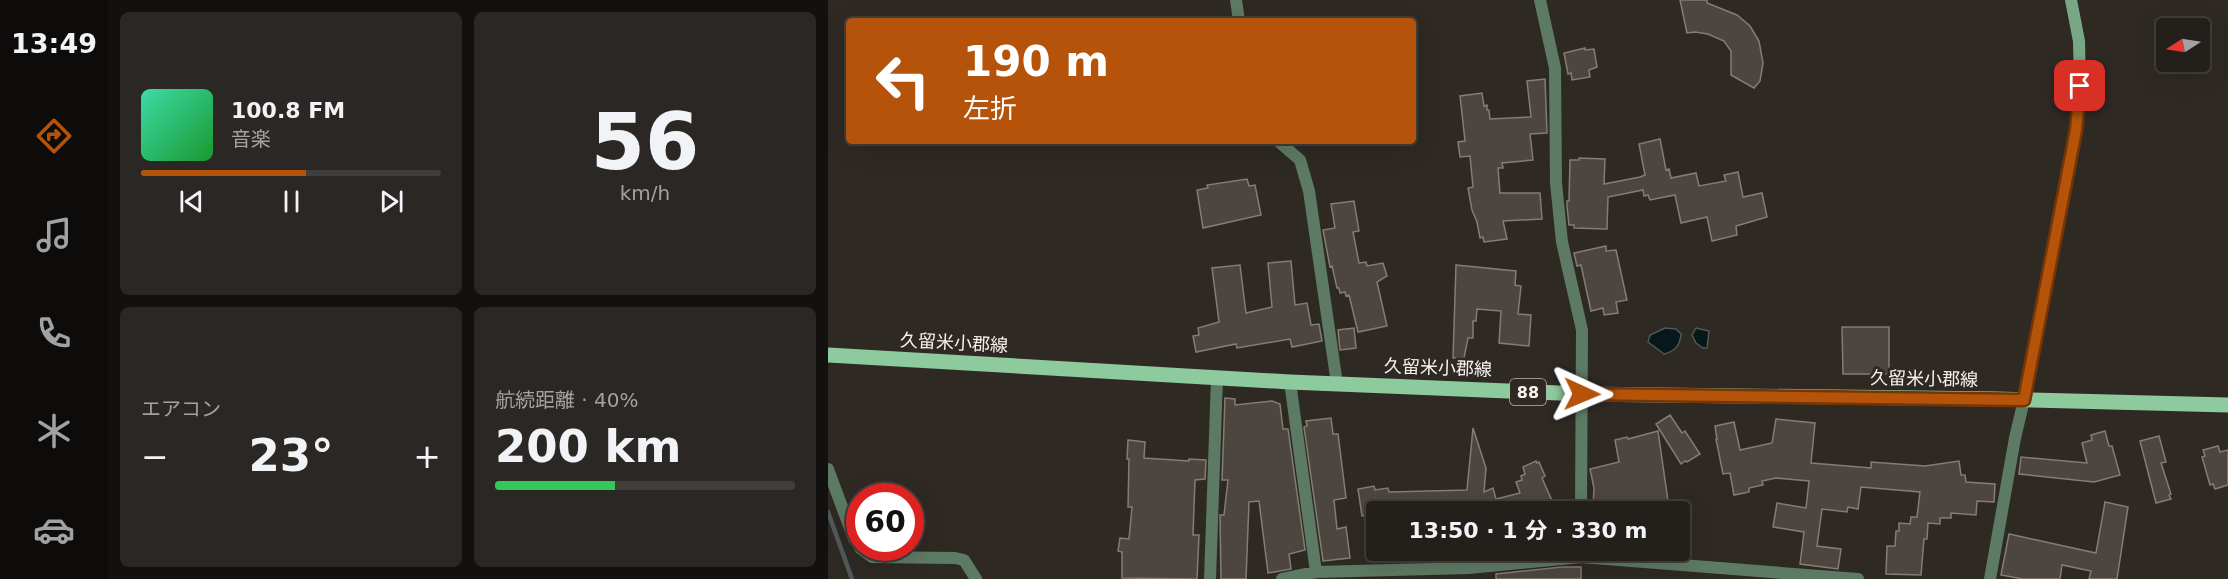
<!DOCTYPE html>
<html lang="ja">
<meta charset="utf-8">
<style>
:root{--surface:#231f1b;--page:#2b2724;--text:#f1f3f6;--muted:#a3a2a3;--line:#403d3a;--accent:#b45309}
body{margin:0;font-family:"DejaVu Sans","Noto Sans JP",sans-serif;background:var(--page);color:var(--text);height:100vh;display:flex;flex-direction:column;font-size:22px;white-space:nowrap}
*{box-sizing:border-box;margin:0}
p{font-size:20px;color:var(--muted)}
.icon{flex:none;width:33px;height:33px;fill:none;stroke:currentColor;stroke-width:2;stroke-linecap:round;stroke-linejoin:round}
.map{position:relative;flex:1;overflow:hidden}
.drawer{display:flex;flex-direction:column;gap:12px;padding:12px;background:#13110f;width:720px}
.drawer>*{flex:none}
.hud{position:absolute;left:18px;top:18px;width:570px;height:126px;border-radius:6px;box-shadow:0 6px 24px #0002,0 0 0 2px var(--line);background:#b45309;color:#fff;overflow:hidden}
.needle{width:39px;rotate:258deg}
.controls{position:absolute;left:1328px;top:18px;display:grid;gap:12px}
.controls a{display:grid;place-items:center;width:54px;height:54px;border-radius:6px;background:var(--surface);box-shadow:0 6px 24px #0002,0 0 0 2px var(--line);font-size:30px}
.speed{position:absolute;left:18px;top:483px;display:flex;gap:12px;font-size:30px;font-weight:700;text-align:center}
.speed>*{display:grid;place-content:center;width:78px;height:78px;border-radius:50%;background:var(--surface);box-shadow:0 6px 24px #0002,0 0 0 2px var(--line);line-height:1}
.speed .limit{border:9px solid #d22;background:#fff;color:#111}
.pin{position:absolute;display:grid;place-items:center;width:51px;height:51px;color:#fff;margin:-26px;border-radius:12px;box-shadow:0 3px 9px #0006}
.me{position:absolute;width:66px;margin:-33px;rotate:91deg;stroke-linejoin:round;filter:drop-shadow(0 0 4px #0008)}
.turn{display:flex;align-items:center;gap:21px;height:126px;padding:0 18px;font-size:27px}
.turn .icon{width:78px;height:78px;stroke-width:2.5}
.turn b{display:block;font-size:42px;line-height:51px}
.big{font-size:45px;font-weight:700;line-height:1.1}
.drawer .card{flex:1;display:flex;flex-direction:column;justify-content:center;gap:9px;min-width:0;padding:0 21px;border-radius:9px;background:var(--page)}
.drawer .dial{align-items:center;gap:0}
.dial b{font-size:78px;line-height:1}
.song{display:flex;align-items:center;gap:18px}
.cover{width:72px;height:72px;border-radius:9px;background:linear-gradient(135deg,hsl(160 70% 55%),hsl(130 70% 35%))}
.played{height:6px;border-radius:3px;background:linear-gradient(90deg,var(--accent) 55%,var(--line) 55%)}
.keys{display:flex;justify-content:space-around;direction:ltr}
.heat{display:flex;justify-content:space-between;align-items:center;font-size:33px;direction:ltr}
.charge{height:9px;border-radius:4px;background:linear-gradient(90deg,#34c759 40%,var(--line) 0)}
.drawer .tiles{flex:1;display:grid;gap:12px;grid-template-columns:repeat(2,1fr)}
.trip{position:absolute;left:538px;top:501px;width:324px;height:60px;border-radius:6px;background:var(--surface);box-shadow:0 6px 24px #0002,0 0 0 2px var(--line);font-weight:700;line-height:60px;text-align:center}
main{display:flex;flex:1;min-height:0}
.menu{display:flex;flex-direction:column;width:108px;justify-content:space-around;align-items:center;background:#0e0c0b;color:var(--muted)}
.menu .icon{width:42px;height:42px}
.menu .active{color:var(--accent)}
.menu b{font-size:27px;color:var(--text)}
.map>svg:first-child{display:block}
.water{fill:#081719;stroke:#505959;stroke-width:1.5}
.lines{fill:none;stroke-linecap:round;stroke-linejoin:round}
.stream{stroke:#505959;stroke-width:4.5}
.building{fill:#4d4640;stroke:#847c76;stroke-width:1.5}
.street{stroke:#5d7a64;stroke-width:12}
.secondary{stroke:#78a785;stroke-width:12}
.primary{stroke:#8dca9e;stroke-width:15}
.route-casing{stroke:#753606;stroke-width:15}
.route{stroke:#b45309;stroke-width:10}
.labels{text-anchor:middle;stroke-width:6;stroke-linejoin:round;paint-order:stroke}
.shield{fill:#2f2924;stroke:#bbb6b2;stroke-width:1.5}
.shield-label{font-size:16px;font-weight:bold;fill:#f7f2ef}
.street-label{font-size:18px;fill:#f7f2ef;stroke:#2f2924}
</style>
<main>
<nav class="menu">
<b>13:49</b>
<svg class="icon active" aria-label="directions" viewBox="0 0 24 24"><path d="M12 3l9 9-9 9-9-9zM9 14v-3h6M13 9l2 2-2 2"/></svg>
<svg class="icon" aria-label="music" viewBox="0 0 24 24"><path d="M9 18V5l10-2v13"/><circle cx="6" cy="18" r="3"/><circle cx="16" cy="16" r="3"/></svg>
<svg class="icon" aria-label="phone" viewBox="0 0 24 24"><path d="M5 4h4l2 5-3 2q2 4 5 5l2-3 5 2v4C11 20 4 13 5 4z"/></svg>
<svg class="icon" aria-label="climate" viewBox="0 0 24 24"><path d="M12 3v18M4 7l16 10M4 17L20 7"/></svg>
<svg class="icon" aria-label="car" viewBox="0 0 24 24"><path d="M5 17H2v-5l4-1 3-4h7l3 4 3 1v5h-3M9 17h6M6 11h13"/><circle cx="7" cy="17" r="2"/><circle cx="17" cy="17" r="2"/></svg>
</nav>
<section class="drawer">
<div class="tiles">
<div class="card">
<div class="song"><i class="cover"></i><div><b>100.8 FM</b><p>音楽</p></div></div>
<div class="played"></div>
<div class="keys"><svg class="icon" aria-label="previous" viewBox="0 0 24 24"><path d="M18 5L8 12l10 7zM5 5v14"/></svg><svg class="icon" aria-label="pause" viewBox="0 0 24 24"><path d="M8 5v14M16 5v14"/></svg><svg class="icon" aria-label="next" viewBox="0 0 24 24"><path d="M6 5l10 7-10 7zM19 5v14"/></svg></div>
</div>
<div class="card dial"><b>56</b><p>km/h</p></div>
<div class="card"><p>エアコン</p>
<div class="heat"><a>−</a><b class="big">23°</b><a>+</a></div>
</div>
<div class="card"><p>航続距離 · 40%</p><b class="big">200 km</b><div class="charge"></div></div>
</div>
</section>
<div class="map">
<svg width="1400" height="579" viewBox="0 0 1400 579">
<rect width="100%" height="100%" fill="#2f2924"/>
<path class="water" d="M 837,328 L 848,329 L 853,334 C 852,346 847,351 836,354 L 820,342 L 822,335 Z
M 868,328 L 881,331 L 879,348 L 875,348 L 868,343 L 864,335 Z"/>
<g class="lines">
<path class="stream" d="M 0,512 L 24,579"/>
</g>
<path class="building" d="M 852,0 L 879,0 L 879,3 L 909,15 L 922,26 L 931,41 L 935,63 L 932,81 L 926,88 L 903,75 L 903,51 L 896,41 L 880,34 L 867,32 L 859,33 Z
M 757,48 L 757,50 L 766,49 L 769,67 L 761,70 L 762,77 L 744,80 L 743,73 L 740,74 L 736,53 Z
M 717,79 L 719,133 L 702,134 L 705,160 L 674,163 L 675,168 L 670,168 L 672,193 L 712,193 L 714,219 L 675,221 L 679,239 L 656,242 L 655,237 L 652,238 L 649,222 L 644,210 L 640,188 L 645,187 L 642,156 L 632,157 L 630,142 L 637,141 L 632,96 L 654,93 L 656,106 L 659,105 L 659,110 L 661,110 L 662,119 L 703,117 L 699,81 Z
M 832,139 L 838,170 L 841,169 L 843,178 L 868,173 L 871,186 L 898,181 L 896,175 L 910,172 L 915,197 L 934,193 L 939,217 L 908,226 L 909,235 L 884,241 L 879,217 L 853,223 L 847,195 L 822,200 L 820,195 L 816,196 L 815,190 L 780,197 L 779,229 L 746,228 L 746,225 L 741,225 L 739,206 L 739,201 L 741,201 L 742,160 L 751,160 L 751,158 L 777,159 L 776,184 L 812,177 L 817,175 L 811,144 Z
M 419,179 L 421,186 L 427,185 L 433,215 L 375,228 L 369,190 L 380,188 L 379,185 Z
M 526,201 L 531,231 L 525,232 L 531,263 L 538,262 L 539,266 L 555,263 L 559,276 L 549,282 L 559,326 L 530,332 L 521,295 L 518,296 L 517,292 L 512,293 L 511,288 L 509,288 L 504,266 L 502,267 L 495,230 L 507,228 L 503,204 Z
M 778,246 L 778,251 L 788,250 L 799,300 L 788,302 L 790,313 L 776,315 L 775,308 L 763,311 L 753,265 L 749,266 L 746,253 Z
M 463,261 L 467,305 L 479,303 L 483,325 L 491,324 L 494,341 L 464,347 L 462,339 L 409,348 L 408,344 L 368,352 L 365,336 L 371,335 L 370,328 L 391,322 L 384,268 L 412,265 L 418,313 L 444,307 L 440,263 Z
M 628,265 L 688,271 L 687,285 L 693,286 L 690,314 L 703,315 L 701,346 L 671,343 L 673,311 L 649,309 L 648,321 L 645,321 L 645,338 L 640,338 L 636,358 L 625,358 Z
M 1014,327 L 1061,327 L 1061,374 L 1015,374 Z
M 526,328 L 528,348 L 512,350 L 510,330 Z
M 397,398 L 407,399 L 407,405 L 444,401 L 452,404 L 455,429 L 460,429 L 477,550 L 461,554 L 463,569 L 440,573 L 431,501 L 421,502 L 418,579 L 393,579 L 392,515 L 396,515 L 400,480 L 394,480 Z
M 842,415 L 854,433 L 857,431 L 872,454 L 859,462 L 857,461 L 853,464 L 828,424 Z
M 503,418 L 505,434 L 510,434 L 518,498 L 506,500 L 509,529 L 518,527 L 522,558 L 495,561 L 476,427 L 479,426 L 478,421 Z
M 948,419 L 987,423 L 983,463 L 1043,468 L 1043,462 L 1097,466 L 1131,461 L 1133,475 L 1137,475 L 1138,482 L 1167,484 L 1166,502 L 1149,501 L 1148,515 L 1123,513 L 1123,518 L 1112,518 L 1112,524 L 1100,523 L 1099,539 L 1096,539 L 1093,575 L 1058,574 L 1059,546 L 1067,546 L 1068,531 L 1071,531 L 1071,523 L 1082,524 L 1083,517 L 1089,517 L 1092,492 L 1033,487 L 1030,509 L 1020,507 L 1019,512 L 994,509 L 989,546 L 1013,549 L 1010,569 L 972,564 L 976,532 L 945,527 L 949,503 L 978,508 L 981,481 L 948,478 L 934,481 L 935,485 L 921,488 L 921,492 L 906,495 L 902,473 L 895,474 L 888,439 L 889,439 L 887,426 L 906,422 L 912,450 L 944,443 Z
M 645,428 L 658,468 L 656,492 L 665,488 L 668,499 L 692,493 L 688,482 L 694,480 L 693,476 L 697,474 L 695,467 L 708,461 L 709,463 L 711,462 L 717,476 L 714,478 L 729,512 L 549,512 L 549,514 L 534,516 L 530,489 L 546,486 L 547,490 L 560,488 L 561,492 L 639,490 Z
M 830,431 L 840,501 L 836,501 L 837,510 L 771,512 L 771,506 L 765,506 L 766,488 L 762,469 L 791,462 L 787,440 L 799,437 L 800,439 Z
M 1277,431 L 1281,446 L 1284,446 L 1292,475 L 1266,482 L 1191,474 L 1193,457 L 1259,463 L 1254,443 L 1264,440 L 1263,435 Z
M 1331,436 L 1338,462 L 1333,463 L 1343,494 L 1341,495 L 1343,499 L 1328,503 L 1312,441 Z
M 300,440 L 317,442 L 316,458 L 361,461 L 361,459 L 378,460 L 377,479 L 367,480 L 365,535 L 371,535 L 369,579 L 294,578 L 294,552 L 290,551 L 292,538 L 301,539 L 304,507 L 300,507 L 301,459 L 299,459 Z
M 1390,446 L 1392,452 L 1400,450 L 1400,485 L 1387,489 L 1385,484 L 1382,485 L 1374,457 L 1377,456 L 1375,450 Z
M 1277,502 L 1300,507 L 1289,579 L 1261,579 L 1263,571 L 1234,565 L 1232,579 L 1195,579 L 1173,575 L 1181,534 L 1268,553 Z
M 545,550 L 581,550 L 582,561 L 546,562 Z
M 734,567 L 753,567 L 753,579 L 668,579 L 668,574 Z"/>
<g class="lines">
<path class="street" d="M 408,0 L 411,21
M 712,0 L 727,68 L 728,183 L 734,242 L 754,330 L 753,512
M 450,141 L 472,160 L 481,191 L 509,384
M 462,382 L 488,572
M 0,469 L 26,539 L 32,547
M 32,548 L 44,557 L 127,558 L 136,560 L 148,579
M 382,579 L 389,378
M 454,579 L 488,572 L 641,568 L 753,557 L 1030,579
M 1162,579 L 1187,438 L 1196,400"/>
<path class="secondary" d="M 1196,400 L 1248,130 L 1252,86 L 1251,41 L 1243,0"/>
<path class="primary" d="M 0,355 L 462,382 L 754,394 L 1168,399 L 1400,405"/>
</g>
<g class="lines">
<defs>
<path id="route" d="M 754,394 L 1196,400 L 1248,130 L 1252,86"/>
</defs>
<use href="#route" class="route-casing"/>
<use href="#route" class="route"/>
</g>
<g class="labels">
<rect class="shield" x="682" y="379" width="36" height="26" rx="4.5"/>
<g class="shield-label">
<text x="700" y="398">88</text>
</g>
<g class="street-label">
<text transform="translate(126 343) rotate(3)" y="6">久留米小郡線</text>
<text transform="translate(610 368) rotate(2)" y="6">久留米小郡線</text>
<text transform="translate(1096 379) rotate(1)" y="6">久留米小郡線</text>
</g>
</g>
</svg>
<div class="controls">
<a><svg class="needle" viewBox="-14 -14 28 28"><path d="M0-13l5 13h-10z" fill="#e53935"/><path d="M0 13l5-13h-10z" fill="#a3a2a3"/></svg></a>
</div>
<div class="speed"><div class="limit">60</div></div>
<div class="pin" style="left:1252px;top:86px;background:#d93025"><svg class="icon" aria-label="arrive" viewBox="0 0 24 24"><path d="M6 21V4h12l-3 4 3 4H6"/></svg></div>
<svg class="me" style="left:754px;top:394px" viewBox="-20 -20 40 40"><path d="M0-17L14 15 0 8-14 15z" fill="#b45309" stroke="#fff" stroke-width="4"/></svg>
<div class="trip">13:50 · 1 分 · 330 m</div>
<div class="hud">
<div class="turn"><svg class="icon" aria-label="left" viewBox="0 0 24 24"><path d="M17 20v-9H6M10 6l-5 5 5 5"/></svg><div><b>190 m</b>左折</div></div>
</div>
</div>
</main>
